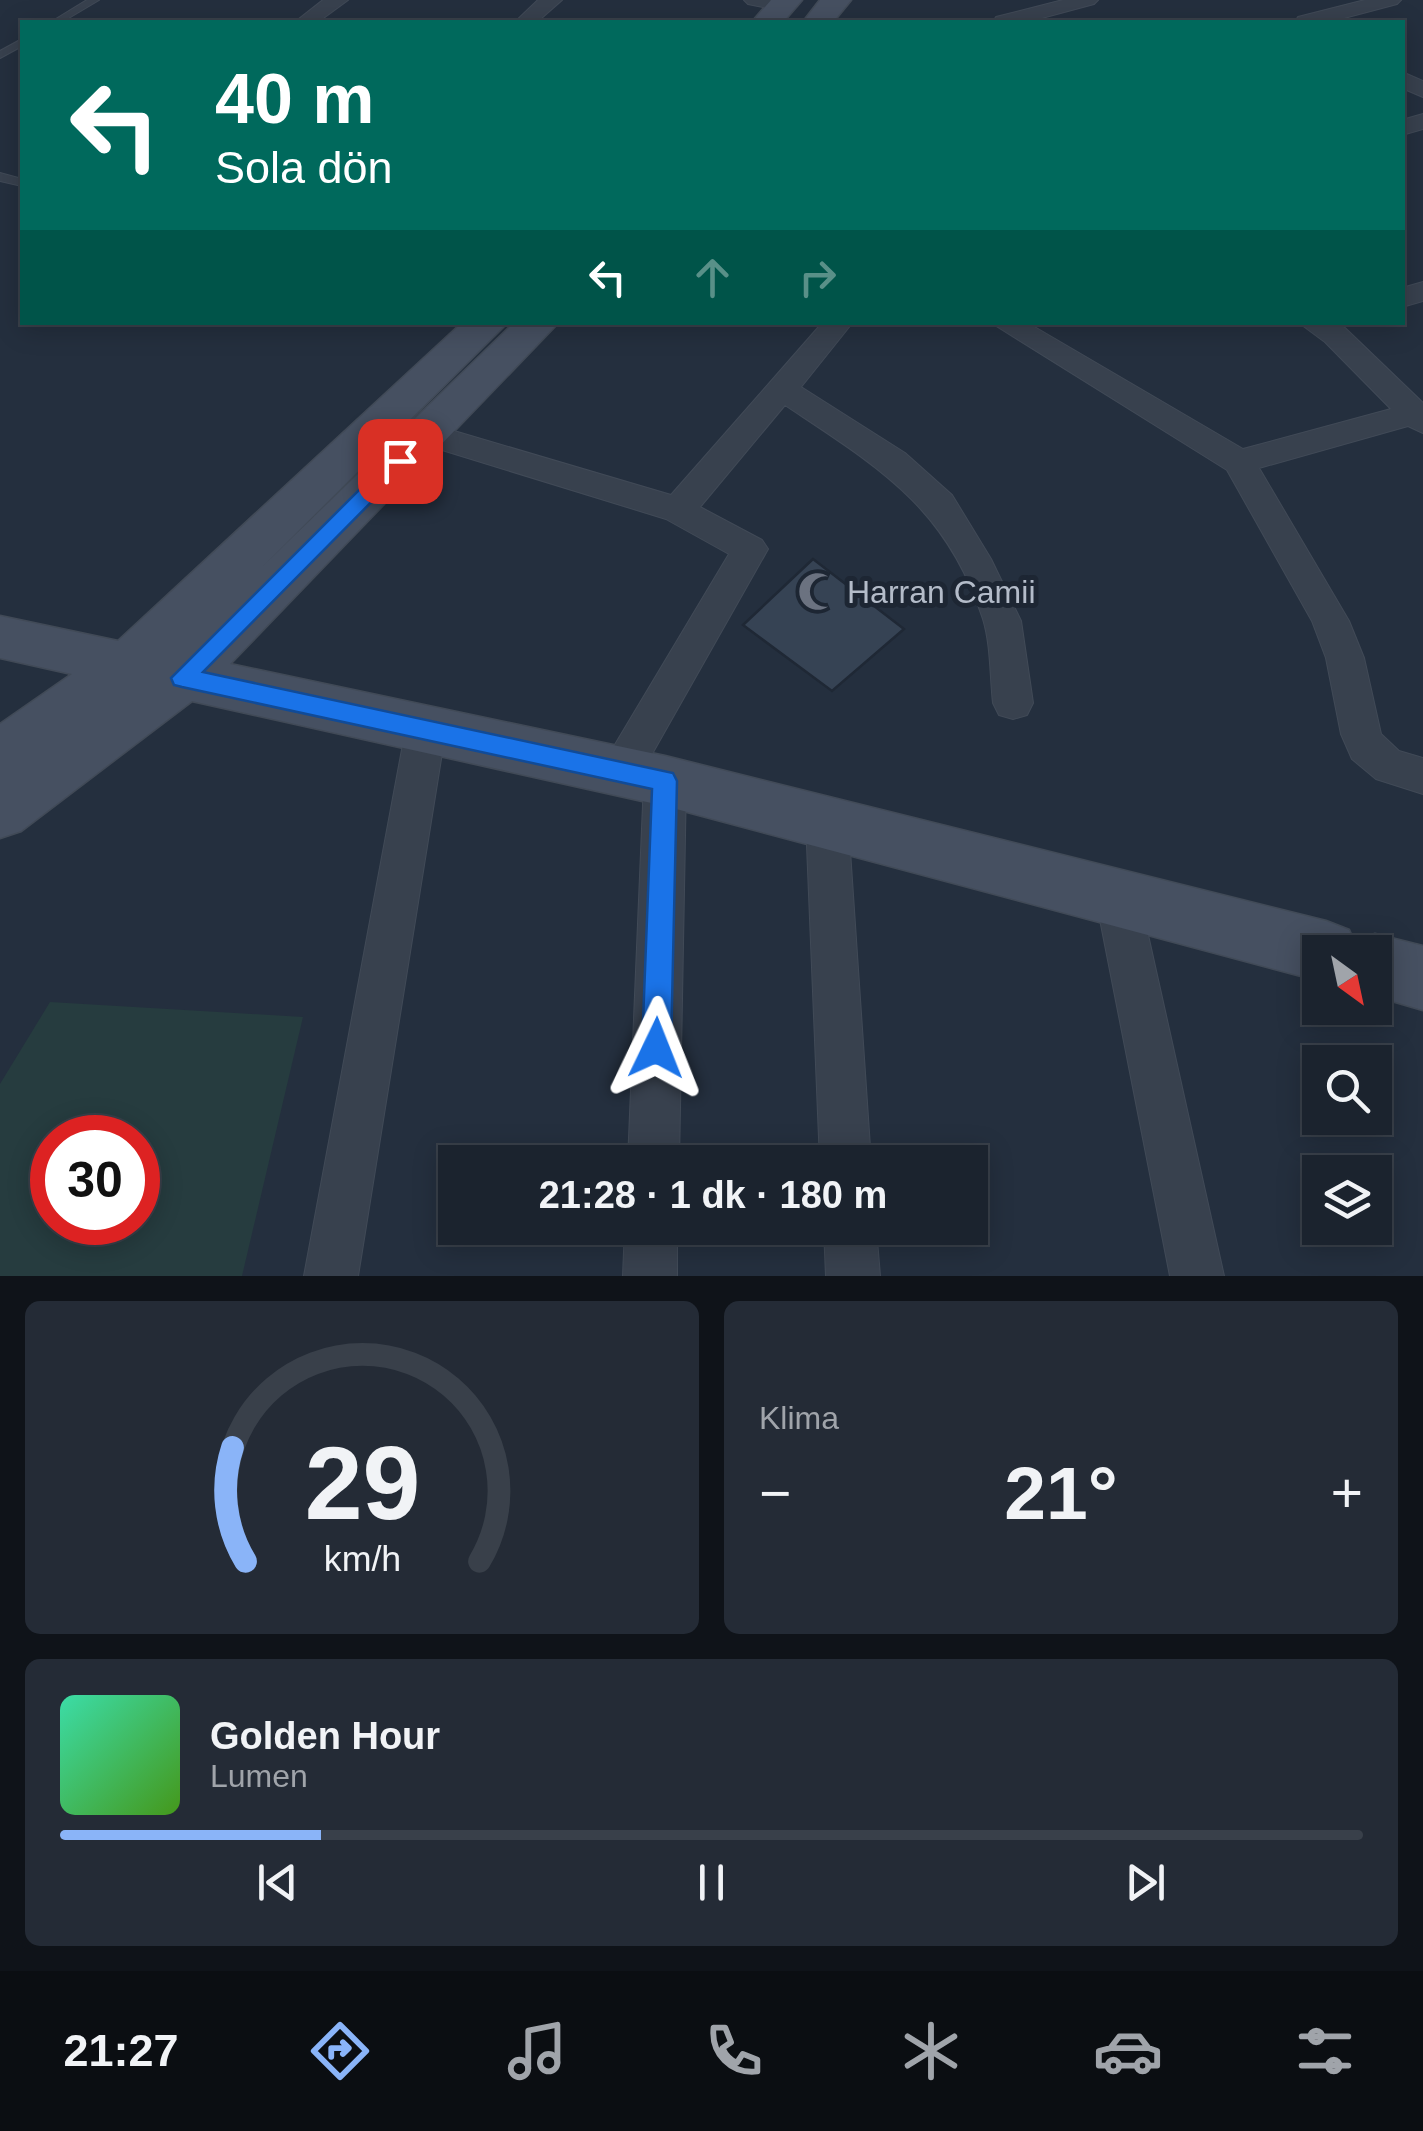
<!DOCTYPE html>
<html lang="tr">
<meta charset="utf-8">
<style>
:root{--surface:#1b232e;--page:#242b36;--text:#f1f3f6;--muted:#a0a4aa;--line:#39404a;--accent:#8ab4f8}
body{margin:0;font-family:Arial,sans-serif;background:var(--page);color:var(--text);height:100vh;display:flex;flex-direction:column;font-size:38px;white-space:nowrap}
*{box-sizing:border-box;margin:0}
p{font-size:32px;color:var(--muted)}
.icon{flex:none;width:55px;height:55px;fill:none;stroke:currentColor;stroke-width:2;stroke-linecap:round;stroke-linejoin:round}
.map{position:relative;height:1276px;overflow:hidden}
.details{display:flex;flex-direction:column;gap:25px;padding:25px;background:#0f1319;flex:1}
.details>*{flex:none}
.top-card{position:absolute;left:20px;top:20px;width:1385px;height:305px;border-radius:0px;box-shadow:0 5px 25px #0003,0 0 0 2px var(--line);background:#00695c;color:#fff;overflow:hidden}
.needle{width:65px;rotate:147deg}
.fabs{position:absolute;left:1302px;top:935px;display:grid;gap:20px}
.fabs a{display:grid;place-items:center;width:90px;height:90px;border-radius:0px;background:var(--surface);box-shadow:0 5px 25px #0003,0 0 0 2px var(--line);font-size:50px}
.speed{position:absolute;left:30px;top:1115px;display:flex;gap:20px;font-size:50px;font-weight:700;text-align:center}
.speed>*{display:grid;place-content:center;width:130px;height:130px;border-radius:50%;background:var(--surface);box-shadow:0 5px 25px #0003,0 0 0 2px var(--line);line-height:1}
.speed .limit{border:15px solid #d22;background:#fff;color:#111}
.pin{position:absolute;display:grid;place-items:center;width:85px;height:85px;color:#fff;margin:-42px;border-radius:20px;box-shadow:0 5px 15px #0006}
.me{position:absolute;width:110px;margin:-55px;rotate:2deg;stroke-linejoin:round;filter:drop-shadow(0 0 8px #0008)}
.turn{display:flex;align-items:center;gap:35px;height:210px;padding:0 30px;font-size:45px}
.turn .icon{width:130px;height:130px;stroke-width:2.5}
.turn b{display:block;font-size:70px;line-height:85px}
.lanes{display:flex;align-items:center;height:95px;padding:0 30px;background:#0003;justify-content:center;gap:50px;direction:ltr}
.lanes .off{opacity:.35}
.big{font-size:75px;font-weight:600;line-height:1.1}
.details .tile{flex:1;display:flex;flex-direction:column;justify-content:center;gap:15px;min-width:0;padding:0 35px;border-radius:15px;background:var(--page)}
.details .dial{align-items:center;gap:0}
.dial svg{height:260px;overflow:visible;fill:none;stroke:var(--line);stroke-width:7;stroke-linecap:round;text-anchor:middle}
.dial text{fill:var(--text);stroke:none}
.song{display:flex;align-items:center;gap:30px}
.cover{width:120px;height:120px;border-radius:15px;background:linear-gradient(135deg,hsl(160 70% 55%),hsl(100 70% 35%))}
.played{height:10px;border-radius:5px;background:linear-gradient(90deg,var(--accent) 20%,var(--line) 20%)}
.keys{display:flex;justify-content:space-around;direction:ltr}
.heat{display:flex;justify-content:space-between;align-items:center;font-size:55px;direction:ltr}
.details .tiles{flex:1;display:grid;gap:25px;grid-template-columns:1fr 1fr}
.tile:last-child{grid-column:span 2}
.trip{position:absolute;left:438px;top:1145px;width:550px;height:100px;border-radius:0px;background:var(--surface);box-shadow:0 5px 25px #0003,0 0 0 2px var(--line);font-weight:600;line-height:100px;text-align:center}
.tab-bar{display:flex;height:160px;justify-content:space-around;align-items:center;background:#0b0e12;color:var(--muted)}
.tab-bar .icon{width:70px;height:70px}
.tab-bar .on{color:var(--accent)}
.tab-bar b{font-size:45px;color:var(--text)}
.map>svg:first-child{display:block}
.green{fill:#263c3f;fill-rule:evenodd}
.building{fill:#364354;stroke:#1f2835;stroke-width:2.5}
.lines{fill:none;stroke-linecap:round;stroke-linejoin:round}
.lane-casing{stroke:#414a57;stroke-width:2}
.street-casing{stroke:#414a57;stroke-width:2}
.secondary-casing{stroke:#414a57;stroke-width:3}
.lane{fill:#38414e;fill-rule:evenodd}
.street{fill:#38414e;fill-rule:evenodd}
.secondary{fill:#465061;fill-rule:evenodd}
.route{fill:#1a73e8;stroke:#114b97;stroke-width:2.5}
.labels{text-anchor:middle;stroke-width:10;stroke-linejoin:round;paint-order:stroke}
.poi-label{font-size:32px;fill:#b4bcc9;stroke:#1d2633;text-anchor:start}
</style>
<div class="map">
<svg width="1423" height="1276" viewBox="0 0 1423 1276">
<rect width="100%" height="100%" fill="#242f3e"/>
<path class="green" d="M 50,1002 L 303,1017 L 242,1276 L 0,1276 L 0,1084 ZM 52,1138 L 138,1138 L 138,1222 L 52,1222 Z"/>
<path class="building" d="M 813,559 L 904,629 L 832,691 L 743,625 Z"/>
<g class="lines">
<defs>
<path id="lane" d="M 87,0 L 99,0 L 62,22 L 51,22 Z
M 22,39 L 22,46 L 0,58 L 0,51 Z
M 0,173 L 22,179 L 22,186 L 0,181 Z"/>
<path id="street" d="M 323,0 L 348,0 L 318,22 L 295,22 Z
M 538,0 L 562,0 L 537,22 L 515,22 Z
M 744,0 L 788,0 L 794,5 L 783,11 L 748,4 Z
M 1063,0 L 1098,0 L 1094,4 L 1027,22 L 993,22 L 996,17 Z
M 1365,0 L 1401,0 L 1397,4 L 1329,22 L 1295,22 L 1298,17 Z
M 1402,72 L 1423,81 L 1423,97 L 1402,88 Z
M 1423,114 L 1423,129 L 1402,135 L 1402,120 Z
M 1423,282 L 1423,301 L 1402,307 L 1402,288 Z
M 823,322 L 853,322 L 801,387 L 905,453 L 952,495 L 991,559 L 1021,621 L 1033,703 L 1027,715 L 1013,719 L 999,715 L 993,703 C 990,676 991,645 983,619 C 946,506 878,467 785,405 L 700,507 L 762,540 L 768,549 L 635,784 L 621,789 L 607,784 L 601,771 L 607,758 L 729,554 L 666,519 L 416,442 L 411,434 L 416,426 L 427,423 L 671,495 Z
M 990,322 L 1026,322 L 1243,449 L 1391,409 L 1325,342 L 1298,322 L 1335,322 L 1345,328 L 1423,403 L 1423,433 L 1408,426 L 1259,468 L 1349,621 L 1364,658 L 1381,734 L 1399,751 L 1423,758 L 1423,794 L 1376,779 L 1352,759 L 1341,734 L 1326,658 L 1312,621 L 1227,470 Z
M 426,711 L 440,716 L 446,728 L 358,1276 L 304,1276 L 406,728 L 412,716 Z
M 665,763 L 680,768 L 686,781 L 679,1162 L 628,1162 L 644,781 L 650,768 Z
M 827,802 L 842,808 L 848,821 L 871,1162 L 820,1162 L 806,821 L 812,808 Z
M 1118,878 L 1134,884 L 1140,899 L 1224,1276 L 1170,1276 L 1096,899 L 1102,884 Z
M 625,1228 L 677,1228 L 677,1276 L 623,1276 Z
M 824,1228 L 876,1228 L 880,1276 L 826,1276 Z"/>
<path id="secondary" d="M 771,0 L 802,0 L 783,22 L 752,22 Z
M 820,0 L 851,0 L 833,22 L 803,22 Z
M 463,322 L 508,322 L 262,567 L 515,322 L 559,322 L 230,664 L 665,756 L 1326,921 L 1349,930 L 1354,942 L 1375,934 L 1423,946 L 1423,1010 L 1375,996 L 1375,952 L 1320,952 L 1320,981 L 665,806 L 192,701 L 21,831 L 0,838 L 0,724 L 72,674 L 0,658 L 0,616 L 118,641 Z"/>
</defs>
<use href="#lane" class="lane-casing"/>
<use href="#street" class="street-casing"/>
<use href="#secondary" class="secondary-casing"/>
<use href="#lane" class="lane"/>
<use href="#street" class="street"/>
<use href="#secondary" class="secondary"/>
</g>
<path class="route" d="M 400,454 L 407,456 L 407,466 L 203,672 L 673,773 L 677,781 L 671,1048 L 667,1058 L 656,1063 L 646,1058 L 642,1048 L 652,789 L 182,687 L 174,685 L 171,678 L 393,456 Z"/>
<defs>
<symbol id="mosque-bare" viewBox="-9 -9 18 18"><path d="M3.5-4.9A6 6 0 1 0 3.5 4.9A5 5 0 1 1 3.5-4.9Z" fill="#6b7280" stroke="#1d2633" stroke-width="2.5" paint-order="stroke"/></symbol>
</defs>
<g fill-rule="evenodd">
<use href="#mosque-bare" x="790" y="564" width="55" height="55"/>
</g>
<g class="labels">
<g class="poi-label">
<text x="847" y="603">Harran Camii</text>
</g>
</g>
</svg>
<div class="fabs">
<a><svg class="needle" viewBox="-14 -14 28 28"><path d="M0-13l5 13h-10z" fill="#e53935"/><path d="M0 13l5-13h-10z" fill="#a0a4aa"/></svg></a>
<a><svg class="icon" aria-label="search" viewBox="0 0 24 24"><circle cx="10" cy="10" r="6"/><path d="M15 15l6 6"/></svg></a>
<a><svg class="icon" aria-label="layers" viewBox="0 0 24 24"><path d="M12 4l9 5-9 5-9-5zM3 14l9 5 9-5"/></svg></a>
</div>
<div class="speed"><div class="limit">30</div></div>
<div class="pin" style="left:400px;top:461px;background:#d93025"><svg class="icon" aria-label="arrive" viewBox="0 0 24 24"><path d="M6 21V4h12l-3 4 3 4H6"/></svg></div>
<svg class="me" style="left:656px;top:1048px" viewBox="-20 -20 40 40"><path d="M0-17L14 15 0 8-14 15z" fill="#1a73e8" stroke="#fff" stroke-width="4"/></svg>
<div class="trip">21:28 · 1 dk · 180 m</div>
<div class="top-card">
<div class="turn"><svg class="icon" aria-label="left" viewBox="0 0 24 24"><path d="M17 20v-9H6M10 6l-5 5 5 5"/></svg><div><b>40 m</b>Sola dön</div></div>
<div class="lanes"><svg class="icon" aria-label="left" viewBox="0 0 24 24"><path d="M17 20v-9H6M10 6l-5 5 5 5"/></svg><svg class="icon off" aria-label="ahead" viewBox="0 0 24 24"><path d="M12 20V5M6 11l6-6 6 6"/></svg><svg class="icon off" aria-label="right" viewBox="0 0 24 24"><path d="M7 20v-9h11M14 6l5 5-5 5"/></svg></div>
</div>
</div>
<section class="details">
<div class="tiles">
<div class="tile dial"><svg viewBox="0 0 100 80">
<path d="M14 69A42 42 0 1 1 86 69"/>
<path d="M14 69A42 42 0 0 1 10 34" stroke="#8ab4f8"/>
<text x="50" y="56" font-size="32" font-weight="700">29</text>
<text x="50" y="72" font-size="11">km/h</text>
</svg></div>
<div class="tile"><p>Klima</p>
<div class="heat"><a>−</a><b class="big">21°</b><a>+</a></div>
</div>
<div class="tile">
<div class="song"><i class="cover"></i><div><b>Golden Hour</b><p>Lumen</p></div></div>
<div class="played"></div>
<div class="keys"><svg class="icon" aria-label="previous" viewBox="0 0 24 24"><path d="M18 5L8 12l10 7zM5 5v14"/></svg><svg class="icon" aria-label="pause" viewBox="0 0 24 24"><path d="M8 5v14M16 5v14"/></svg><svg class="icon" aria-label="next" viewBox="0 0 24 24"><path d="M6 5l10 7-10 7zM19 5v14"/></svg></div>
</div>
</div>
</section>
<nav class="tab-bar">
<b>21:27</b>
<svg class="icon on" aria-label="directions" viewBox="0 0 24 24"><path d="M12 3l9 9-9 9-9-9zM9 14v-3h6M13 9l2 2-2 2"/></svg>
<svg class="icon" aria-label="music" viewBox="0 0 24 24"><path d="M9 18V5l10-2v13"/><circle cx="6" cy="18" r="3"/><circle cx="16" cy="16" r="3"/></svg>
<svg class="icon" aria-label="phone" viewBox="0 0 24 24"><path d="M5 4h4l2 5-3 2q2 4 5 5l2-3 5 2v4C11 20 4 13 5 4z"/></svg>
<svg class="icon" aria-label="climate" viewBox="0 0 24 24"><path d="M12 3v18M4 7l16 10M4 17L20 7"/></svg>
<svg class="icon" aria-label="car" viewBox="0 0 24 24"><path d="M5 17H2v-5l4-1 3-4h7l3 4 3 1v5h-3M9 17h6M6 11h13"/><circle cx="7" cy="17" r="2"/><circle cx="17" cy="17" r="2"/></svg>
<svg class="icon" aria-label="filters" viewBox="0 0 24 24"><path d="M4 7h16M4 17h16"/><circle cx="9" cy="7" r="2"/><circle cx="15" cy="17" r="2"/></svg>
</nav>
